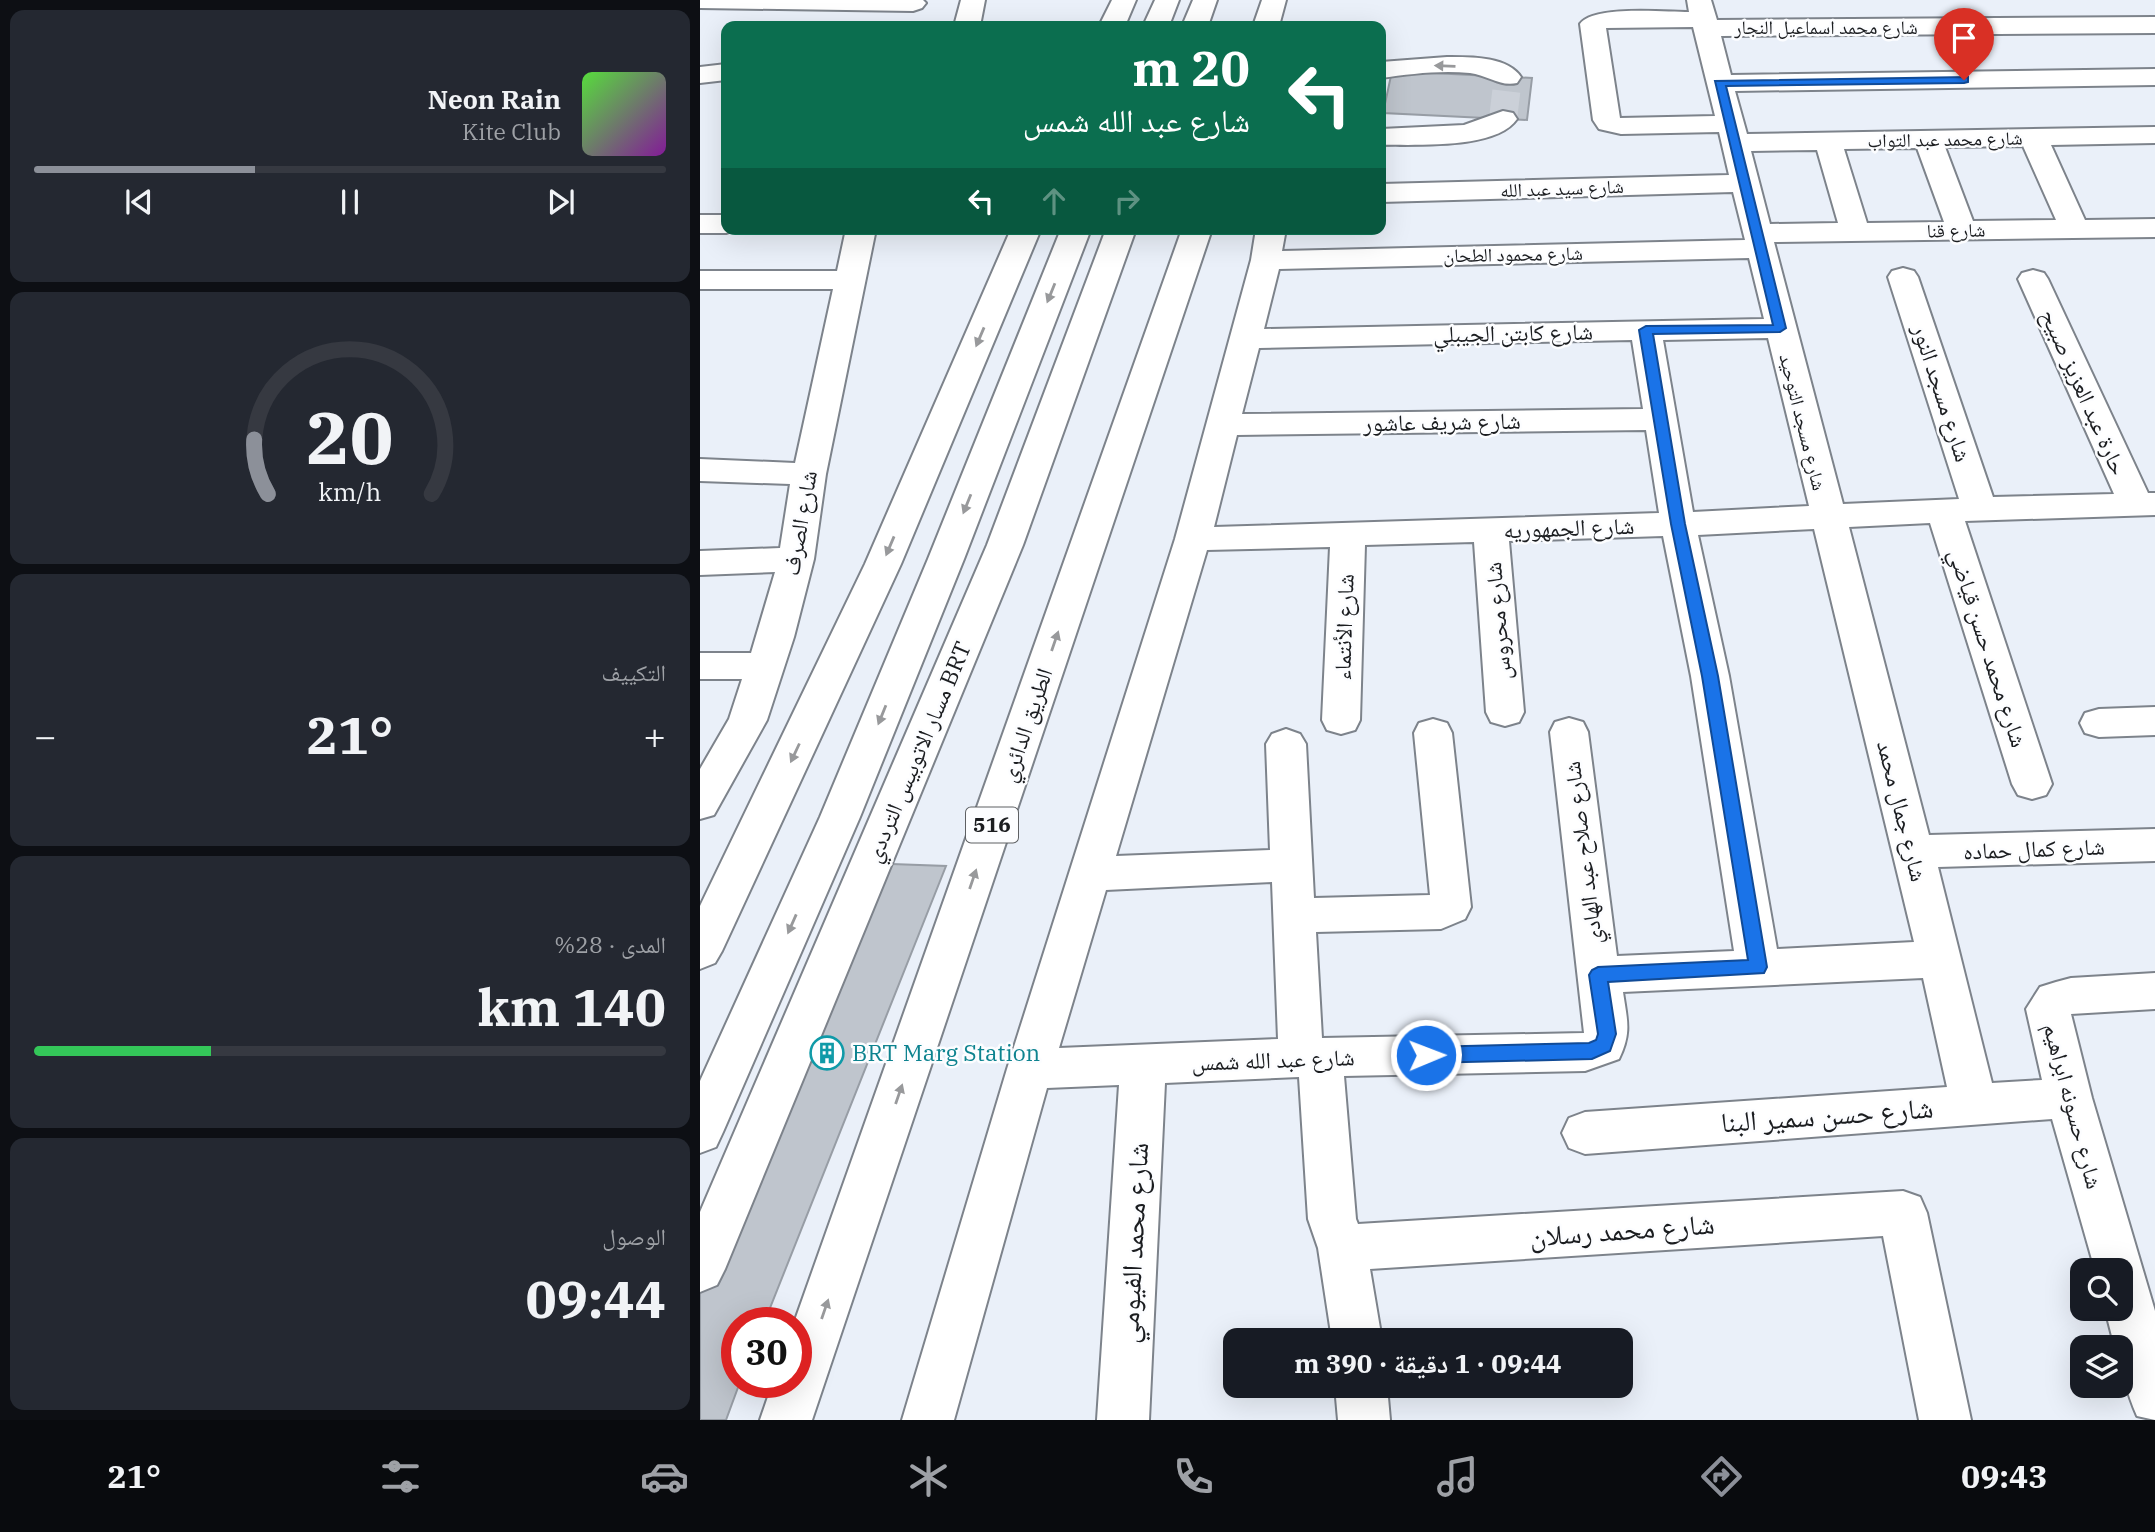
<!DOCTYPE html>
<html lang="ar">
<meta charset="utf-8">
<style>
:root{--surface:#171b24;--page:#242831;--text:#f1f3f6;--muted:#9ea1a6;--line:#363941;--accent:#8c9099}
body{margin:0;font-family:"IBM Plex Serif","Noto Naskh Arabic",serif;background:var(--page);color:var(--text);direction:rtl;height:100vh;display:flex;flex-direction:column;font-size:26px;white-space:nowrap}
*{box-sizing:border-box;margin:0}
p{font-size:23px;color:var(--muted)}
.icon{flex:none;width:38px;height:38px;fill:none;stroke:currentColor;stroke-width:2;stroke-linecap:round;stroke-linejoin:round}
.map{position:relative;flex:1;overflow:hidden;direction:ltr}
.sheet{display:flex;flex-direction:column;gap:10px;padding:10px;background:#0d0f14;width:700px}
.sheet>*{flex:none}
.hud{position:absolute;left:21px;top:21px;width:665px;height:214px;border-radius:14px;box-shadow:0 7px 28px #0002;direction:rtl;background:#0b6e4f;color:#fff;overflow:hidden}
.buttons{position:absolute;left:1370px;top:1258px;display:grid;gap:14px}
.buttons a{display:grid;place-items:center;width:63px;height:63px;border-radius:14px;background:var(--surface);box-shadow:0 7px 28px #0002;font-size:35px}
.speed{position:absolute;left:21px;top:1307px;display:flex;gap:14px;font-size:35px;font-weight:700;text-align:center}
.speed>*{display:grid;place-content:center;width:91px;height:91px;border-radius:50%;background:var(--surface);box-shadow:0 7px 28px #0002;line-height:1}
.speed .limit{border:10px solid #d22;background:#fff;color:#111}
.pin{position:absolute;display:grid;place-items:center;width:60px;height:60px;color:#fff;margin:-72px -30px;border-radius:50% 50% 50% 0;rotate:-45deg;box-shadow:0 0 7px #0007}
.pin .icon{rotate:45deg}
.me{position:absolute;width:77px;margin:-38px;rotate:89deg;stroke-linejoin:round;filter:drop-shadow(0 0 5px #0008)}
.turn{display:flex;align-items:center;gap:24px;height:147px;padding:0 21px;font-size:32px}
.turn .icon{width:91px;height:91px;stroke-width:2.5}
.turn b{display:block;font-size:49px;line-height:60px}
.lanes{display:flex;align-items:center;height:66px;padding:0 21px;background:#0003;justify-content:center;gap:35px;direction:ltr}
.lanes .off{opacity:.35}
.big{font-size:52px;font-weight:800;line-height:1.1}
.sheet .widget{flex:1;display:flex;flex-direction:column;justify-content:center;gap:10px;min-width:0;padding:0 24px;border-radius:14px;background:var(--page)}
.sheet .dial{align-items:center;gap:0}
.dial svg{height:182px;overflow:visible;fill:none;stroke:var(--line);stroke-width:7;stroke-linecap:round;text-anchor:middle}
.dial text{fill:var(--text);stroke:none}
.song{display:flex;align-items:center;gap:21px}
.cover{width:84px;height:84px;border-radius:10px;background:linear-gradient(135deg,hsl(110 70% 55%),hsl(290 70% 35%))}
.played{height:7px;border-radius:4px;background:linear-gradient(90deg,var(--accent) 35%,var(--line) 35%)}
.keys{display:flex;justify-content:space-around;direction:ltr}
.heat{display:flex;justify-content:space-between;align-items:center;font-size:38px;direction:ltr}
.charge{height:10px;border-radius:5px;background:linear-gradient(90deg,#34c759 28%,var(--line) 0)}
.trip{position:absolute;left:523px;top:1328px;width:410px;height:70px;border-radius:14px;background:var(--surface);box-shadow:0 7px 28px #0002;font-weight:800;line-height:70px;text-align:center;direction:rtl}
.tabs{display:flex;height:112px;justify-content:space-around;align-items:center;background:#090b0e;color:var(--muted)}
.tabs .icon{width:49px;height:49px}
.tabs .on{color:var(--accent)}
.tabs b{font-size:32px;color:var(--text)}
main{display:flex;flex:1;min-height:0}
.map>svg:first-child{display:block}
.building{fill:#bfc5cd;stroke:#979da5;stroke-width:2}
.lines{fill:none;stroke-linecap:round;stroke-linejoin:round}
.minor-tunnel{stroke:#cbd0d8;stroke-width:28;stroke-dasharray:28 14;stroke-linecap:butt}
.minor-casing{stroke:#7d838b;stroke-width:4}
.highway-casing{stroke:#7d838b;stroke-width:4}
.minor{fill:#fff;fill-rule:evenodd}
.highway{fill:#fff;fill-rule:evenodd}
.oneway{fill:#98999b}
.route{fill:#1a73e8;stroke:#114b97;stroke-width:2}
.labels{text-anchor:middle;stroke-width:5;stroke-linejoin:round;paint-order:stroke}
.far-street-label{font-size:19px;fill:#1b1d20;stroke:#fcfdff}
.shield{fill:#fcfdff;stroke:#5e6063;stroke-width:2}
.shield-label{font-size:21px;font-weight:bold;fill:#1b1d20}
.street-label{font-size:23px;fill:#1b1d20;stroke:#fcfdff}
.culture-label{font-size:23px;fill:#0d838f;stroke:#fcfdff;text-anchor:start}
.near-street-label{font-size:28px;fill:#1b1d20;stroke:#fcfdff}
</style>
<main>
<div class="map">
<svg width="1455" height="1420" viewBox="0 0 1455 1420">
<rect width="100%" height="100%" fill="#eaf0f9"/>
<path class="building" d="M 692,71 L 832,78 L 827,120 L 683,113 Z
M 164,863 L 246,866 L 64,1323 L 37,1323 L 37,1382 L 40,1382 L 26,1420 L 0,1420 L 0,1239 Z"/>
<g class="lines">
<path class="minor-tunnel" d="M 803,119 L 808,77"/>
<defs>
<path id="minor" d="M 0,0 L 223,0 L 226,3 L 222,8 L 213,11 L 0,8 Z
M 261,0 L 285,0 L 280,26 L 254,26 Z
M 493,0 L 517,0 L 508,26 L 482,26 Z
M 987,0 L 1011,0 L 1017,20 L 1455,17 L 1455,33 L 1021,36 L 1031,75 L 1455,69 L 1455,85 L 1035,91 L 1047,134 L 1455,127 L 1455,143 L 1351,145 L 1385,220 L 1455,219 L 1455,237 L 1074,242 L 1143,504 L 1259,499 L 1188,277 L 1192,271 L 1203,268 L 1214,271 L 1218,277 L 1293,497 L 1414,494 L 1318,279 L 1322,273 L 1333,270 L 1344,273 L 1348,279 L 1448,493 L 1455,493 L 1455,515 L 1265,521 L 1352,784 L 1346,795 L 1332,799 L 1318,795 L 1312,784 L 1230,523 L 1149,527 L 1229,835 L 1455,829 L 1455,861 L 1238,867 L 1292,1083 L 1342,1080 L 1326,1009 L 1340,987 L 1356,982 L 1371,978 L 1455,973 L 1455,1009 L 1371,1014 L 1392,1098 L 1455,1311 L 1455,1420 L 1437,1416 C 1427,1393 1421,1372 1421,1348 L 1415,1348 L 1405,1309 L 1421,1309 L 1421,1270 L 1395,1270 L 1352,1119 L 885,1154 L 869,1148 L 862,1133 L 869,1118 L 885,1112 L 1247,1087 L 1223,978 L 923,992 C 927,1020 932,1032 919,1059 L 885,1071 L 644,1076 L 656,1219 L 658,1224 L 1203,1191 L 1220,1197 L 1227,1213 L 1271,1420 L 1219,1420 L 1183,1236 L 670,1269 L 682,1340 L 632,1340 L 618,1248 L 608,1219 L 599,1077 L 465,1083 L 449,1420 L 397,1420 L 419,1085 L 347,1088 L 254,1420 L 202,1420 L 307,1069 L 475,539 L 551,260 L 556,229 L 586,229 L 582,251 L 1045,240 L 1033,192 L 681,202 L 681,184 L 1029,175 L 1019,132 L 921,134 L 899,129 L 893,120 L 880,24 C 893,5 966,12 989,12 ZM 993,27 L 1015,116 L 920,118 L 906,28 ZM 1323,146 L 1356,220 L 1273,221 L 1245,147 ZM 1217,148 L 1244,222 L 1167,223 L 1144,149 ZM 1117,150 L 1138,223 L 1070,224 L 1051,151 ZM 1049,258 L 1064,319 L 564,329 L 579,269 ZM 1068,338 L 1109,506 L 993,512 L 963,340 ZM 932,340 L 943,409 L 542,414 L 559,348 ZM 946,430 L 959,513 L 514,527 L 537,435 ZM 1114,529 L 1214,942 L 1077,949 L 1029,676 L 998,535 ZM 963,536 L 991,676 L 1034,951 L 917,956 L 888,732 L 883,722 L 869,718 L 855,722 L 850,732 L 884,1033 L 622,1038 L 616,932 L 741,929 L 765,919 L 771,907 L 752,733 L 747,723 L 733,719 L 719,723 L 714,733 L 730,895 L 614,898 L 606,744 L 600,734 L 586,729 L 572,734 L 566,744 L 570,850 L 416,856 L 507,550 L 630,547 L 622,720 L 627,730 L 641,734 L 655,730 L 660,720 L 665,545 L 774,542 L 786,712 L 791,722 L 805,726 L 819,722 L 824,712 L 809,541 ZM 572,882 L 578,1039 L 359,1048 L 406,890 Z
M 747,57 C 770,57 807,56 821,77 L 817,83 C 800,87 787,75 770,73 C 740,70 710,74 681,78 L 681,62 Z
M 26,64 L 26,80 L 0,83 L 0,67 Z
M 803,111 L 813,113 L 817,119 C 796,150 715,144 681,145 L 681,129 L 764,125 Z
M 0,215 L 26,215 L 26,229 L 37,229 L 26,233 L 0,233 Z
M 146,229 L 176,229 L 126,474 L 114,559 L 94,637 L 67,720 L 14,815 L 0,819 L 0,769 L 29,719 L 42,679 L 0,679 L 0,653 L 51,653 L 75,572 L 0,575 L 0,551 L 80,548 L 90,484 L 0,481 L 0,459 L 95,463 L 133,289 L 0,289 L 0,271 L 137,271 Z
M 406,229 L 436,229 L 323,545 L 25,1269 L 17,1285 L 0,1292 L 0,1212 L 287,545 Z
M 1455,707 L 1455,735 L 1399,737 L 1385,733 L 1380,723 L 1385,713 L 1399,709 Z
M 635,1386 L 687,1386 L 690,1420 L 638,1420 Z"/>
<path id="highway" d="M 412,0 L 436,0 L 425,26 L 399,26 Z
M 455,0 L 479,0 L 469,26 L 443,26 Z
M 562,0 L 586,0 L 579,26 L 553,26 Z
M 311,229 L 341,229 L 201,564 L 22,951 L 15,963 L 0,969 L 0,906 L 165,564 Z
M 361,229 L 391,229 L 264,559 L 160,817 L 23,1132 L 16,1147 L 0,1153 L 0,1081 L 120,817 L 228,559 Z
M 482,229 L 512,229 L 112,1420 L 60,1420 L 73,1382 L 96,1382 L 94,1323 Z"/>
</defs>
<use href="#minor" class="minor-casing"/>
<use href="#highway" class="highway-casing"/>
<use href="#minor" class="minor"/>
<use href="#highway" class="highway"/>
</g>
<defs><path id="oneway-solid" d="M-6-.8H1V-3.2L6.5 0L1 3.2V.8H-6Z" transform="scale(1.75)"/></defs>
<g class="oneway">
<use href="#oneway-solid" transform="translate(745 66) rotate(-178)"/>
<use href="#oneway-solid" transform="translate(351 293) rotate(112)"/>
<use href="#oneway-solid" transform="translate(280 337) rotate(113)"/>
<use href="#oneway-solid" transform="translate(267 504) rotate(112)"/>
<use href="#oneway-solid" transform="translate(190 546) rotate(113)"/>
<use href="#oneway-solid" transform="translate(355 641) rotate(-71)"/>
<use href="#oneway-solid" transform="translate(182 715) rotate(112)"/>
<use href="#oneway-solid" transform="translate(95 753) rotate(115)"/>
<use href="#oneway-solid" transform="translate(273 879) rotate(-71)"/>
<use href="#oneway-solid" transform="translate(92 924) rotate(114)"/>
<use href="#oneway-solid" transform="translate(199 1094) rotate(-71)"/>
<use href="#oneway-solid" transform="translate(125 1309) rotate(-71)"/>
</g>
<path class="route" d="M 1268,77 L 1268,82 L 1264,83 L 1026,86 L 1086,328 L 1080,332 L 953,334 L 985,524 L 1018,676 L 1067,967 L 1064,973 L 908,982 L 916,1034 L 910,1051 L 892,1059 L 726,1063 L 719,1060 L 717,1055 L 719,1049 L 726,1047 L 889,1043 L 896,1040 L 898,1034 L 889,975 L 892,970 L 898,967 L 1048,960 L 1002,676 L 971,524 L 939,330 L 946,326 L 1073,325 L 1015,81 Z"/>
<defs>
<symbol id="building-ring" viewBox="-11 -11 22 22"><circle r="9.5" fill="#fcfdff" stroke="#0f9aa8" stroke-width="1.5"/><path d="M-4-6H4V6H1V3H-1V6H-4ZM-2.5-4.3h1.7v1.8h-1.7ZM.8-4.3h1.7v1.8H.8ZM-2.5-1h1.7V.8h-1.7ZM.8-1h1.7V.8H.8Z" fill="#0f9aa8"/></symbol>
</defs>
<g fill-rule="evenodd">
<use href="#building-ring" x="108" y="1034" width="38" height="38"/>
</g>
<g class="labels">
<g class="far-street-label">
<text x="1126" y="34">شارع محمد اسماعيل النجار</text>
<text transform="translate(1245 139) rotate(-1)" y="7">شارع محمد عبد التواب</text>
<text transform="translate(862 188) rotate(-2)" y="7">شارع سيد عبد الله</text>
<text transform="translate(1256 230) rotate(-1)" y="7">شارع قنا</text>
<text transform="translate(813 254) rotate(-1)" y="7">شارع محمود الطحان</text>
<text transform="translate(1103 422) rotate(76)" y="7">شارع مسجد التوحيد</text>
</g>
<rect class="shield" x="266" y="807.5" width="52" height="35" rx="5"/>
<g class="shield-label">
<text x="292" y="832">516</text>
</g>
<g class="street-label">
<text transform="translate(813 333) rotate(-1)" y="8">شارع كابتن الجيبلي</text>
<text transform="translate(1384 392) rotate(66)" y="8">حارة عبد العزيز صبيح</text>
<text transform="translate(1242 393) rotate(72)" y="8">شارع مسجد النور</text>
<text transform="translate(742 422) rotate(-1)" y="8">شارع شريف عاشور</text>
<text transform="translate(100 523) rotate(-80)" y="8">شارع الصرف</text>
<text transform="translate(869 528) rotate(-2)" y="8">شارع الجمهوريه</text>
<text transform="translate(798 621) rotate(-95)" y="8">شارع محروس</text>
<text transform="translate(644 627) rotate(-88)" y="8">شارع الأنتماء</text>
<text transform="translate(1288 648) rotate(72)" y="8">شارع محمد حسن قياضي</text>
<text transform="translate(326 725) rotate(-71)" y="8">الطريق الدائري</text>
<text transform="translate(218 752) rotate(-67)" y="8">مسار الاتوبيس الترددي BRT</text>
<text transform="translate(1202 811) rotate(76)" y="8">شارع جمال محمد</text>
<text transform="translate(1334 849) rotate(-2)" y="8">شارع كمال حماده</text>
<text transform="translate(883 853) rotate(-97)" y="8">شارع صلاح عبد الهادي</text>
<text transform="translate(573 1060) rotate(-2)" y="8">شارع عبد الله شمس</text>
<text transform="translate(1373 1106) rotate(75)" y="8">شارع حسونه ابراهيم</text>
</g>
<g class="culture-label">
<text x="152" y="1061">BRT Marg Station</text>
</g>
<g class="near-street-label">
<text transform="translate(1127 1115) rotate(-4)" y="10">شارع حسن سمير البنا</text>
<text transform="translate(922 1230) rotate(-4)" y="10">شارع محمد رسلان</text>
<text transform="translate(433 1243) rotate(-87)" y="10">شارع محمد الفيومي</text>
</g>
</g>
</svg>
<div class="buttons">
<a><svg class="icon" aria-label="search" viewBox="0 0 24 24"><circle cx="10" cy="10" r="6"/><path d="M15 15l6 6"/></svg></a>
<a><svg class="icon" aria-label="layers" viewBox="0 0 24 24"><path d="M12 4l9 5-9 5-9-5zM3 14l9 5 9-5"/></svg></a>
</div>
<div class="speed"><div class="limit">30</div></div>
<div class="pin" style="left:1264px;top:80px;background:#d93025"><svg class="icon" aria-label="arrive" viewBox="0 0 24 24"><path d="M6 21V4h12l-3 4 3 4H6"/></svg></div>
<svg class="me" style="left:726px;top:1055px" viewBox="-20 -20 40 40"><circle r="17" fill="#1a73e8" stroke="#fff" stroke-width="3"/><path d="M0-11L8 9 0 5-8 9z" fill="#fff"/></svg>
<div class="trip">09:44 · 1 دقيقة · 390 m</div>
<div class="hud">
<div class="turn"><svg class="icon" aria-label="left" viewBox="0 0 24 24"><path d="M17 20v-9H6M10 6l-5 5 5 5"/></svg><div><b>20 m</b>شارع عبد الله شمس</div></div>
<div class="lanes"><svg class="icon" aria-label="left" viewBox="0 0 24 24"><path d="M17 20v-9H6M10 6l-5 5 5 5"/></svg><svg class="icon off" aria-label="ahead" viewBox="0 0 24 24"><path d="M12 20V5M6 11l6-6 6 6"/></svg><svg class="icon off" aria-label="right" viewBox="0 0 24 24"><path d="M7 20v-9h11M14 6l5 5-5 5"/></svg></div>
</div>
</div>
<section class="sheet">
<div class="widget">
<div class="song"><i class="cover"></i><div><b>Neon Rain</b><p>Kite Club</p></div></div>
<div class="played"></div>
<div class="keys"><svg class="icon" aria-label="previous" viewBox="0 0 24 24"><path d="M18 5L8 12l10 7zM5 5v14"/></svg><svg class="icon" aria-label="pause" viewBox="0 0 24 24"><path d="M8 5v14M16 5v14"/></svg><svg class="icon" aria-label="next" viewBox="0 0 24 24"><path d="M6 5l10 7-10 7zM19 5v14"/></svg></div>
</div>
<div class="widget dial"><svg viewBox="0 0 100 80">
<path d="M14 69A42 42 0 1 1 86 69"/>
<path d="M14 69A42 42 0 0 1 8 45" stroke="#8c9099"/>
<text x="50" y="56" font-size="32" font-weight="700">20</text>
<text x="50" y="72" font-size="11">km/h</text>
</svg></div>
<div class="widget"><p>التكييف</p>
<div class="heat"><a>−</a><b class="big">21°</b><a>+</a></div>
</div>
<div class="widget"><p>المدى · 28%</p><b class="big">140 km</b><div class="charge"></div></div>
<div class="widget"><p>الوصول</p><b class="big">09:44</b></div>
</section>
</main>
<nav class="tabs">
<b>09:43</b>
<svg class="icon on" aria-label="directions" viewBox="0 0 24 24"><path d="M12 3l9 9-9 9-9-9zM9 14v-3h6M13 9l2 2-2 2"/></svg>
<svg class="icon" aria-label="music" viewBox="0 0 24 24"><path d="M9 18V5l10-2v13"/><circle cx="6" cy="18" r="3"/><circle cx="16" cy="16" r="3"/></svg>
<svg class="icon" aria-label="phone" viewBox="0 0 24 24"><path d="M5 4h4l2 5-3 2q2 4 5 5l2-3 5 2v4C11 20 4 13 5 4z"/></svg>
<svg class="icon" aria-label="climate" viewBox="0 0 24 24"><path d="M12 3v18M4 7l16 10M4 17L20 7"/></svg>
<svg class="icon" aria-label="car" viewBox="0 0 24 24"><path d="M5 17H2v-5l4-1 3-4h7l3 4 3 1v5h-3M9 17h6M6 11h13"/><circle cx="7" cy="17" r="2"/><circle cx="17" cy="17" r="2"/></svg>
<svg class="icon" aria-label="filters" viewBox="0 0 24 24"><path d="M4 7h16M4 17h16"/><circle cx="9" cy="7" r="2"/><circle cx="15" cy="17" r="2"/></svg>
<b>21°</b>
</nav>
